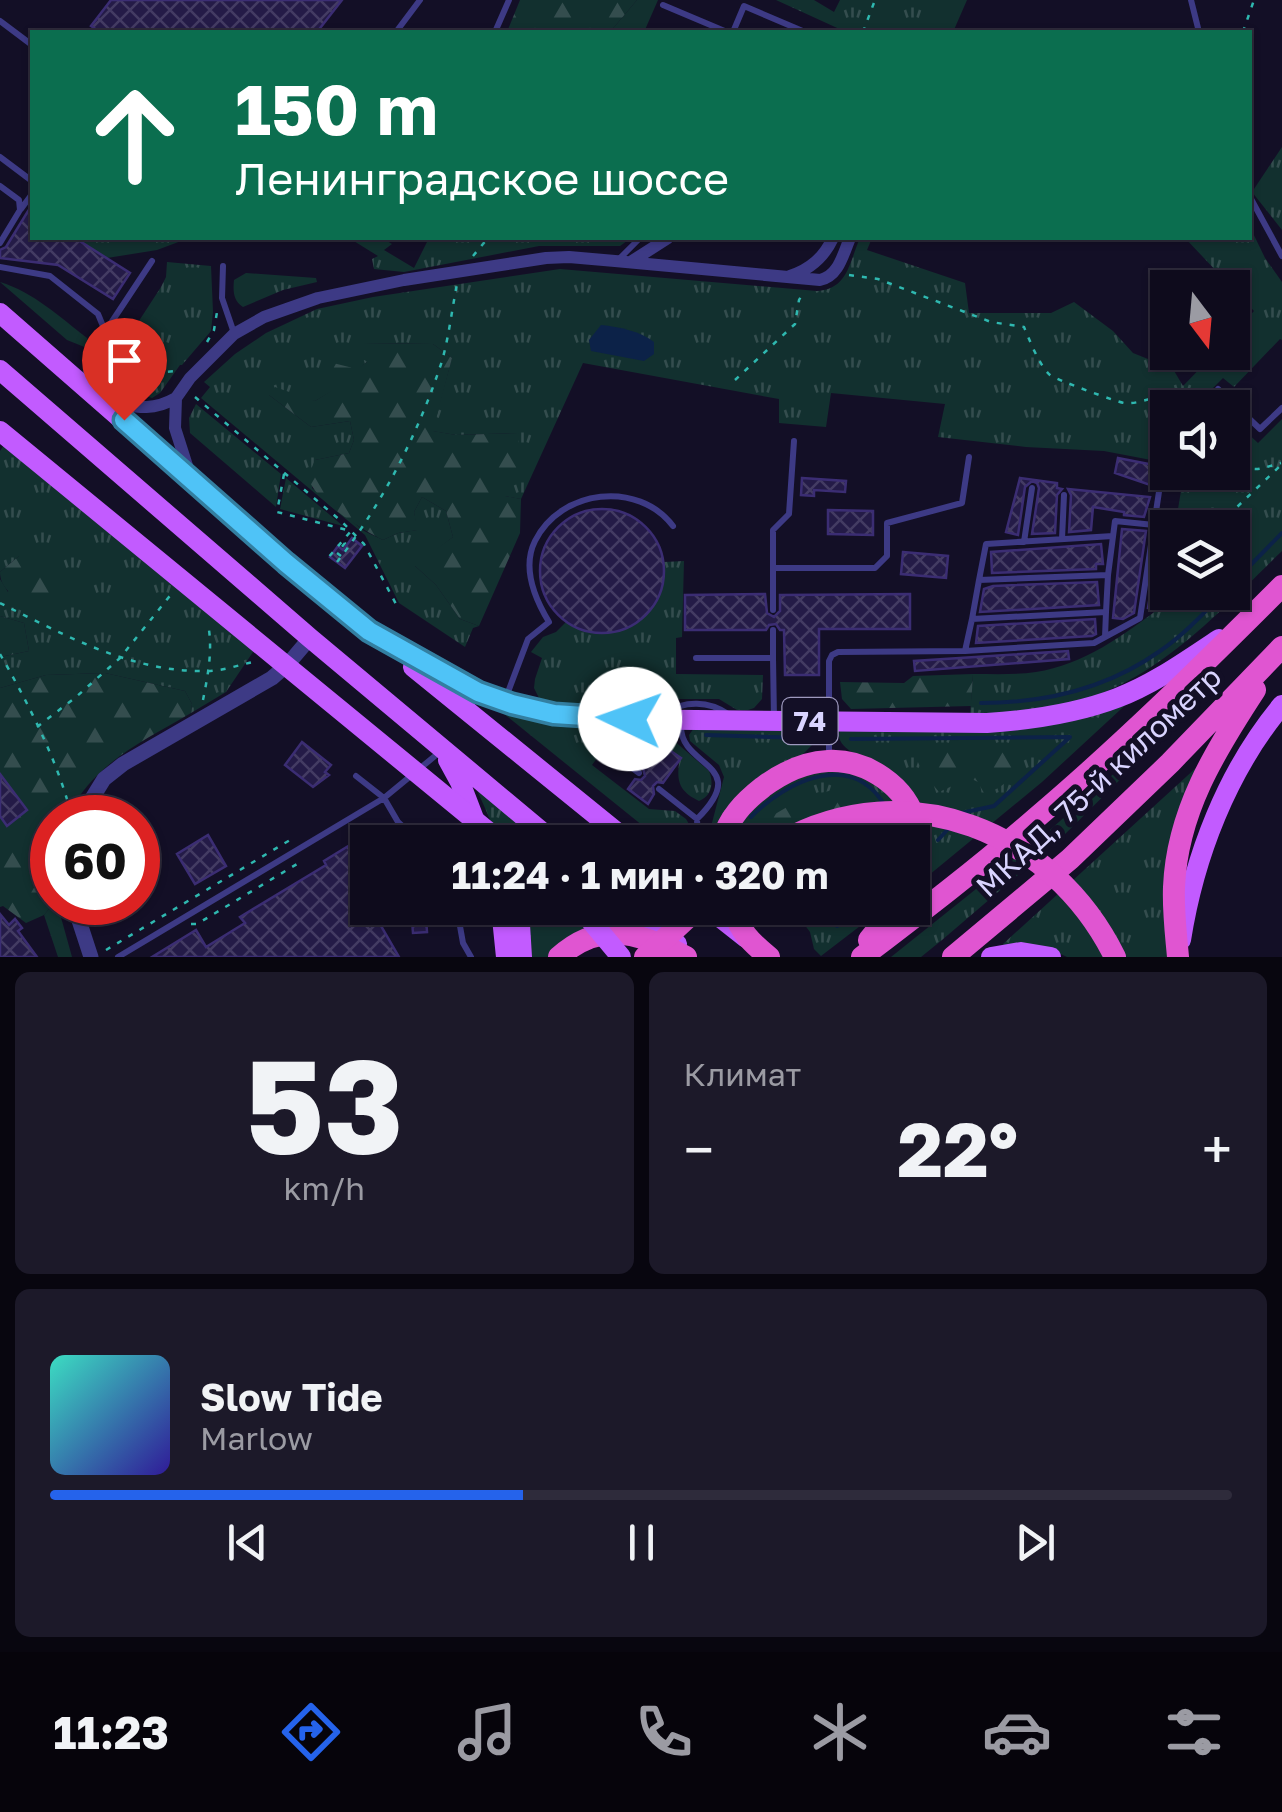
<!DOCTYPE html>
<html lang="ru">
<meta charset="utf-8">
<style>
:root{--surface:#0e0b1c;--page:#1c1929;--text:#f1f3f6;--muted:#9b9ba3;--line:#2e2b3b;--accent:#2563eb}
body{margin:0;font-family:"Golos Text",sans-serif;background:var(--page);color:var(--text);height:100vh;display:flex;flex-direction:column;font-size:38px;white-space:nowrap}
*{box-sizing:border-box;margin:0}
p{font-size:32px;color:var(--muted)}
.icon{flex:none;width:55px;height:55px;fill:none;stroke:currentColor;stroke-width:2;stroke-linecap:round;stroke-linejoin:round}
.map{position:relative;height:957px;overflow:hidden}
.sheet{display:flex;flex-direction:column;gap:15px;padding:15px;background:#08060f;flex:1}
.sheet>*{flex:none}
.banner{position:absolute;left:30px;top:30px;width:1222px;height:210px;border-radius:0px;box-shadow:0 2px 8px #0004,0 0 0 2px var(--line);background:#0b6e4f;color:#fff;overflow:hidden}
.needle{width:65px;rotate:164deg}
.buttons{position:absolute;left:1150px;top:270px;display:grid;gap:20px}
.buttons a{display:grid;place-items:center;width:100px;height:100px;border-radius:0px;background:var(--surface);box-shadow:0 2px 8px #0004,0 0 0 2px var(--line);font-size:50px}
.speed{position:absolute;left:30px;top:795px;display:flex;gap:20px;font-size:50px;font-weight:700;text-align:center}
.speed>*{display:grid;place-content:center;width:130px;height:130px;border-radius:50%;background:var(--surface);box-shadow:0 2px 8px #0004,0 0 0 2px var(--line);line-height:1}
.speed .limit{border:15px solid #d22;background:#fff;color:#111}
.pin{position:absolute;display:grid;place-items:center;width:85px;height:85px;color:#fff;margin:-102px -42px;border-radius:50% 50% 50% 0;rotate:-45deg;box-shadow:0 0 10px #0007}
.pin .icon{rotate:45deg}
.me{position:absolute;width:110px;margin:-55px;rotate:273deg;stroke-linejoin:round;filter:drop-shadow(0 0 8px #0008)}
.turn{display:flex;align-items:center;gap:35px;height:210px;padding:0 40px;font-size:45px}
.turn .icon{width:130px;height:130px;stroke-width:2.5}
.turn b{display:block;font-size:70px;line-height:85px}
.big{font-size:75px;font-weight:700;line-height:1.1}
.sheet .widget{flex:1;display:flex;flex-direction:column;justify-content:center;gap:15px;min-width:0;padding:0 35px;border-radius:15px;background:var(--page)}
.sheet .dial{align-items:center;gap:0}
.dial b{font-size:130px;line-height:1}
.song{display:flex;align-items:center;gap:30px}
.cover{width:120px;height:120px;border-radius:15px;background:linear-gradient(135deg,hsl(170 70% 55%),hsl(250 70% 35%))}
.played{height:10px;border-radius:5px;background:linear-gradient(90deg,var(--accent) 40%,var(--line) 40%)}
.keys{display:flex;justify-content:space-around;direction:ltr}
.heat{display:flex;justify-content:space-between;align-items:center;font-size:55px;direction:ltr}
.sheet .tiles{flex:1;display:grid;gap:15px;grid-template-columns:1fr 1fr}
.widget:last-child{grid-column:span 2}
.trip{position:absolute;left:350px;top:825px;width:580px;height:100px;border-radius:0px;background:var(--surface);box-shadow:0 2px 8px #0004,0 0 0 2px var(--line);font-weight:700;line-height:100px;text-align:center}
.tab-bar{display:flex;height:160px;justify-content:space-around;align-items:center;background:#06040b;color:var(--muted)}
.tab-bar .icon{width:70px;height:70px}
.tab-bar .active{color:var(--accent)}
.tab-bar b{font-size:45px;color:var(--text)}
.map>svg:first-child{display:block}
.grass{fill:url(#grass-tufts)}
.forest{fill:url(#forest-firs)}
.water{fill:#0c2248}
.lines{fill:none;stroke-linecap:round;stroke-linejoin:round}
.stream{stroke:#0c2248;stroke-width:4}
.building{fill:url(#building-cross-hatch);stroke:#3b2d73;stroke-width:2.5}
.path{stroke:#2fb8b0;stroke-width:2.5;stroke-dasharray:5 8;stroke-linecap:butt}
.service{stroke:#3d3a85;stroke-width:6}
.minor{stroke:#3d3a85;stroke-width:12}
.tertiary{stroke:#3d3a85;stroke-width:15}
.primary{stroke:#c25bff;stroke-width:20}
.trunk{stroke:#e055d1;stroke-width:22}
.primary-bridge{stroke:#c25bff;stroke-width:20}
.trunk-bridge{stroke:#e055d1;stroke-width:22}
.route-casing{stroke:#337fa1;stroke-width:25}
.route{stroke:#4fc3f7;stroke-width:18}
.labels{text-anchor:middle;stroke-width:10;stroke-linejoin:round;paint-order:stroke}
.shield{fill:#130f26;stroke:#9e99be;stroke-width:2.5}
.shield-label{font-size:28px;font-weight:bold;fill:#d9d4ff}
.street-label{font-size:30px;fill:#d9d4ff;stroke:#130f26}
</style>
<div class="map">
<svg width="1282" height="957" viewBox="0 0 1282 957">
<defs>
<pattern id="grass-tufts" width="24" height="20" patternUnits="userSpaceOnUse" patternTransform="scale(2.5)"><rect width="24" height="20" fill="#12302f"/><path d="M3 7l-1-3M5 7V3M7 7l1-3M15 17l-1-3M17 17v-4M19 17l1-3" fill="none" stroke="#344d4e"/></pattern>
<pattern id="forest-firs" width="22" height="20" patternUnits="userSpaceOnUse" patternTransform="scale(2.5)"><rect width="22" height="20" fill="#12302f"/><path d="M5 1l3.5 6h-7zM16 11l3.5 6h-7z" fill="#344d4e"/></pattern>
<pattern id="building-cross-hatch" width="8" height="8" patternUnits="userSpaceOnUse" patternTransform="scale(2.5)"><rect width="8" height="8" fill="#241b47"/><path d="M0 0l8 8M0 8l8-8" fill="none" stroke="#433b63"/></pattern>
</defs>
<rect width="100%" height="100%" fill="#130f26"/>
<path class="grass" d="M 637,0 L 658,0 L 644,32 L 610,32 Z
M 776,0 L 814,0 L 834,12 L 840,0 L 967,0 L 953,32 L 846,32 Z
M 1282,147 L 1282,230 L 1252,192 Z
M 1250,227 L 1265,258 L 1282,282 L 1282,340 L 1280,339 L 1234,387 L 1223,378 L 1207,394 L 1220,407 L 1168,408 L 1167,463 L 1104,451 L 1026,447 L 938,437 L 945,404 L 831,393 L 826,427 L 779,423 L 779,399 L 583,363 L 521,499 L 504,496 L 488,467 L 519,433 L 456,435 L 432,431 L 452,358 L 433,344 L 363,343 L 368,361 L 332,391 L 315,401 L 269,395 L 311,427 L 350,421 L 354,440 L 349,453 L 315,460 L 312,488 L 364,531 L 383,540 L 398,533 L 417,530 L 414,512 L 422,497 L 446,511 L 453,537 L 415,566 L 436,585 L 460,619 L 479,626 L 473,628 L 465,647 L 399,603 L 365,535 L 201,398 L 210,387 L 204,382 L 235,354 L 266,333 L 317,309 L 373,297 L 560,269 L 817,291 C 848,289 849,263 860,238 L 872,238 L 867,250 L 965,283 L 969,313 L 1051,313 L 1074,302 L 1113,331 L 1133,353 L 1173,369 L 1183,386 L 1215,353 L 1232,352 L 1233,334 L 1254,311 L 1185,238 L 1250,238 Z
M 75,238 C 91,237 106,242 120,238 L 189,238 L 157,250 L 107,258 Z
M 349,238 L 382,238 L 392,244 L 384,250 L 414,268 L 429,238 L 631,238 L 620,246 L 539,246 L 404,272 L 374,269 L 372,259 L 378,256 Z
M 167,262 L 211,266 L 213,312 L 211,331 L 182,365 L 180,365 L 160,393 L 152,398 L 139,393 L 109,367 L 161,287 L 166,277 Z
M 246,273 L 316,278 L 317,282 L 283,290 L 243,307 C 233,301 233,290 234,280 Z
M 0,282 C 33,292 60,317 87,338 L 90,345 L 87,348 L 67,340 Z
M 196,404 L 281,474 L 276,507 L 190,433 L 189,418 Z
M 1282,419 L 1282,551 C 1211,620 1149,691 1048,709 C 1022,714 995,713 970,715 L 973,674 C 993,674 1016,675 1036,672 C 1083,665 1124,635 1161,607 L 1167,571 L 1168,592 L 1232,592 L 1232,528 L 1175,527 L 1184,473 L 1232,472 L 1233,420 L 1258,443 Z
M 4,445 L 255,649 L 226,692 L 191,713 L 192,704 L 185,691 L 105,673 L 46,675 L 0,688 L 0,657 L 29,651 L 24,623 L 0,616 L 0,579 L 8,592 L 19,556 L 0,572 L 0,451 Z
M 286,478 L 343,526 L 280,509 Z
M 684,561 L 682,637 L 676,638 L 676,674 L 763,675 L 762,699 L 754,708 L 748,710 L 737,710 L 719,699 L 677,699 L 657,710 L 558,706 L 539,698 L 534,688 L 535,679 L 542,658 L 531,652 L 543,637 L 556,632 L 566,622 C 619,647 664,621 664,562 Z
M 1133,698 L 1042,782 L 923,880 L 927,837 L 854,754 C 845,747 836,741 840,730 Z
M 488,701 L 584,723 L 603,750 L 592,765 L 649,809 L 675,811 L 686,819 L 690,826 L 692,842 L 663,842 Z
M 1186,710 L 1146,754 L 1060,839 L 942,940 L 921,957 L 891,957 L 1051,829 Z
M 625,727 L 666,727 L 672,739 L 709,771 C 714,783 712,796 699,801 C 678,791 676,780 680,758 L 661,744 L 644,738 L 629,740 L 625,735 Z
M 694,728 L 815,728 L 818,733 L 818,739 L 715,842 L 707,842 L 724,777 L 719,765 L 690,741 L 689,735 Z
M 1198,766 L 1171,957 L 1067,957 L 1046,947 L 1005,946 L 1003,944 Z
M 804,772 L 861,772 L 895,798 L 910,842 L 731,842 L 752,805 Z
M 477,790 L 542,842 L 500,842 Z
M 54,903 L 57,903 L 72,957 L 58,957 L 44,915 Z
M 527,908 L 622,908 L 649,929 L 548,957 L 530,957 L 530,930 Z
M 792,908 L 881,908 L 864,923 L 821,956 L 814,949 L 810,932 Z"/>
<path class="forest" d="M 520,0 L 637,0 L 610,32 L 507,32 Z
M 363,343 L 433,344 L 452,358 L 433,431 L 456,435 L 519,433 L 517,468 L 489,468 L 505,482 L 505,496 L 521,499 L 520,533 L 479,626 L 460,619 L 436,585 L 414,565 L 453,537 L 446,511 L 422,497 L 414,512 L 418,530 L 398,533 L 383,540 C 366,532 308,497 309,476 C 309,474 314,462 315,460 L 349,453 L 354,440 L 350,421 L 311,427 L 269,395 L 275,387 L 315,401 L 331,391 L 322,380 L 333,363 L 357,369 L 367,362 L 356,352 Z
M 39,551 L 54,559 L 58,582 L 48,595 L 27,604 C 14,596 0,589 0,572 L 19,556 Z
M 0,616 L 24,623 L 29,651 L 0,657 Z
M 105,673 L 185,691 L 192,704 L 191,713 C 140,743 95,762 67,817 L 52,818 L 54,903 L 44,915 L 26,923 L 3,906 L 0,907 L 0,688 L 46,675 Z
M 973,674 L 971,706 L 851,709 L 842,699 L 840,682 L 904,683 L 913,676 Z
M 911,747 L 989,747 L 1019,752 C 1014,779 1007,785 982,796 L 980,783 L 970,778 L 939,792 L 923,773 Z
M 832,790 L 861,798 L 871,842 L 767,842 L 765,837 L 770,817 L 799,800 Z"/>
<path class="water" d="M 601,325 C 619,327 640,331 654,342 L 654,354 L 644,361 L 591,351 L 589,340 Z"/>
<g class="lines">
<path class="stream" d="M 1232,584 L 1282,533
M 981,703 C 1045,703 1108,688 1160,651 C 1184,635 1204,613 1224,592
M 706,735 L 807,738
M 851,739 L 1070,737 L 994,806 L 961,813
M 751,817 C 786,781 852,749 885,806
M 894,823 L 899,842
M 938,840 L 949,828
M 837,926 L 860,912"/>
</g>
<path class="building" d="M 111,0 L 342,0 L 317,32 L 100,32 L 91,26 Z
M 28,211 L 32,214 L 32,238 L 75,238 L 130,273 L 113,299 L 58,265 L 0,258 L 0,250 L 6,247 Z
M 1118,458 L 1159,466 L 1153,486 L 1115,473 Z
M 802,478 L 846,481 L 845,492 L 814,490 L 814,496 L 801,495 Z
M 1020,478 L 1057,483 L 1057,488 L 1062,489 L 1057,495 L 1055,533 L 1032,534 L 1039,488 L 1037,483 L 1032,481 L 1025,487 L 1018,535 L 1006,532 Z
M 1068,489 L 1150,497 L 1144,517 L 1124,515 L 1124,512 L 1093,507 L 1091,530 L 1069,532 L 1071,495 Z
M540 571a62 62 0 1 1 124 0a62 62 0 1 1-124 0Z
M 828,510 L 873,511 L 873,535 L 828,534 Z
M 1122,529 L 1146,531 L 1134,613 L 1123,619 L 1113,618 Z
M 1160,532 L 1168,533 L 1168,545 L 1158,610 L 1148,608 Z
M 352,538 L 362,546 L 345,568 L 330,557 L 338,546 L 343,550 Z
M 1101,544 L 1103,564 L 1096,564 L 1096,569 L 992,573 L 991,552 Z
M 903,552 L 948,556 L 946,578 L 901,574 Z
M 1097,582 L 1099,605 L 980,612 L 984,589 L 993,586 Z
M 765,594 L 767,613 L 774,617 L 780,611 L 780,595 L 910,594 L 910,629 L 819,629 L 819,675 L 785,675 L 784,630 L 780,630 L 776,624 L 769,625 L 766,630 L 685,630 L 685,595 Z
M 1095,619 L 1096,634 L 1092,636 L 976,643 L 978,626 Z
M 1068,651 L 1069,659 L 915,671 L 914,661 Z
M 302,742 L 331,765 L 325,772 L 329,775 L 313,787 L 285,765 Z
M 661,744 L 681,758 L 663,783 L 657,782 L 653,786 L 654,794 L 648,804 L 628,789 L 635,779 L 641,780 L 645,776 L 643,768 Z
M 0,774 L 27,810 L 7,826 L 0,816 Z
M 381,826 L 391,842 L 368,842 L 368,908 L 398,908 L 381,926 L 399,957 L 152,957 L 196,930 L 206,947 L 245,923 L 240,917 L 326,865 L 324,861 Z
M 208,835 L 226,866 L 195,884 L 177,854 Z
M 411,908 L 452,908 L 452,912 L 451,915 L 426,917 L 427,932 L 413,933 Z
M 0,914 L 9,925 L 15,919 L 22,928 L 18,931 L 37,957 L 0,957 Z"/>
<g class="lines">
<path class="path" d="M 863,32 L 875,0
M 1243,32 L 1254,0
M 222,238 L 223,239
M 473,256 L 488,238
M 849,275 L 878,279 L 991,322 L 1024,327 C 1030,341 1039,365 1050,375 C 1054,379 1117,402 1124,403 C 1146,405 1154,389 1176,408
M 207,342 L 214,330 L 217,312
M 116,375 L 178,371
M 735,380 L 795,324 L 799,300 L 803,293
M 195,397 L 341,521 L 364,544 L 396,604
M 1232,457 C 1254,474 1255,470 1281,463
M 284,474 L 277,512 L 351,531 L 327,559
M 1223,528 L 1237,507 L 1282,464
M 341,556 L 337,553 L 345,543 L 343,541
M 337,562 C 383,503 419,432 442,361 C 449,336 452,309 457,284
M 0,603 C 64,635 133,673 207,671 C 222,671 239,665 253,662
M 0,654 C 26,699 55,756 69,806
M 203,700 C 208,675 213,649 208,624
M 37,727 L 76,697 L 120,658 L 173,592
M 191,924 L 197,924 L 302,861
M 106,950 L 290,840"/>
<path class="service" d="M 1191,0 L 1199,32
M 663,5 L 727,32
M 0,21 L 32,45
M 396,32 L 420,0
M 495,32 L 509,0
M 733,32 L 744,6 L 805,32
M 0,157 L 32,181
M 0,186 L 19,200 L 20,210 L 0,243
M 1250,197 L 1282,256
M 21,209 L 32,194
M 620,258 L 640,238
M 223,266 L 222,298 L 234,333
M 0,267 L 50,276 L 98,314 L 105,331
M 80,381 L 102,348 L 105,332 L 152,261
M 1218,389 L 1260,429 L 1282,408
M 1154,525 L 1160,485
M 1062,539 L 1064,495
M 1024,542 L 1032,488
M 773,568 L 875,568 L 887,556 L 887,523 L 962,503 L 969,457
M 979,580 L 986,544 L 1113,536
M 773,610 L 773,530 L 789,514 L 794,441
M 1106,612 L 1108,575
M 965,651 L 972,619
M 696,658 L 773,658 L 774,719
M 773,658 L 773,630
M 505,700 L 528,639 L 549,622 C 535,599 522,567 535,541 C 561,489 638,480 673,526
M 665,713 C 685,700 709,701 728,714
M 606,721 L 620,759 L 639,773
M 681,726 C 680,768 753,763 697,819
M 829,754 L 829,661 L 832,655 L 838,652 L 965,651 L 1094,643 L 1105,637 L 1106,612 L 972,619 L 979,580 L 1108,575 L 1115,521 L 1154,525 L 1140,618 L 1105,637
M 356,776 L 384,798 L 398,822 L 419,842
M 659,789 L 697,819 L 698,842
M 458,915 L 463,943 L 471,957
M 118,957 L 384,798 L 441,751"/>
<path class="minor" d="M 632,261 L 668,238
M 790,276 C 811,269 824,257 833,238
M 102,400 C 132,405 148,414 176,398
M 190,475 L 175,428 L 176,398 L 190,378 L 234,334 L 264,317 L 318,298 L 404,280 L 546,258 L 569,257 L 615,261 L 820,280 C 839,276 843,254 850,238"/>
<path class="tertiary" d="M 80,818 L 104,779 L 123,764 L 272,678 L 288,664 L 310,638
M 73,902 L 91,957"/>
<path class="primary" d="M 0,313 L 302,577 L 379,639
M 0,370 L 310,638 L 554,842
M 369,631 C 415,658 462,689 514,705 C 544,713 574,716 605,719 L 987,723 C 1032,720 1075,714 1117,698 C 1154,684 1187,660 1219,639
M 413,667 L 629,842
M 448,760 L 460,782 L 483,842
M 501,908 L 506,957
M 519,908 L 522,957
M 633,908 L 677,944
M 708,908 L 746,938
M 1181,940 C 1194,857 1227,771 1282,705
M 991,957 L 1021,952 L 1051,957"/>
<path class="trunk" d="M 722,842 C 728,818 744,802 763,787 C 782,773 804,762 828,761 C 866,759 907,786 916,824 C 921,843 918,861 912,878
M 732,908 C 741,932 749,941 769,957
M 869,940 L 895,908
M 559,957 C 601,919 641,933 686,957
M 862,957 C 921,912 980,867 1036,818 C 1122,745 1203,665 1282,586
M 953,957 L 1070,859 L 1170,763 L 1282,647
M 1178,957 C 1176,934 1173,911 1174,887 C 1177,812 1215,751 1255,690"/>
<path class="primary-bridge" d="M 0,431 L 501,842
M 586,915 L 621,957"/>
<path class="trunk-bridge" d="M 781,842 C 907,772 1053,831 1115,957
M 645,957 L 698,908"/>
</g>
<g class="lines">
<defs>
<path id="route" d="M 124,420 L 286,563 L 369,631 L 478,692 L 512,704 L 554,714 L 630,719"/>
</defs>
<use href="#route" class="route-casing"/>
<use href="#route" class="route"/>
</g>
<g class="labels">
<rect class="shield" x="782.5" y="698" width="55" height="46" rx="8"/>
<g class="shield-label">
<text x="810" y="731">74</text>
</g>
<g class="street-label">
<text transform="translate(1099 782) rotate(-43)" y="10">МКАД, 75-й километр</text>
</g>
</g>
</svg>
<div class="buttons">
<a><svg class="needle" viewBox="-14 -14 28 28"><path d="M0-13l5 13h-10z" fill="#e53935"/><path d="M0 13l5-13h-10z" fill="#9b9ba3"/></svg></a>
<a><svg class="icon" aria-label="sound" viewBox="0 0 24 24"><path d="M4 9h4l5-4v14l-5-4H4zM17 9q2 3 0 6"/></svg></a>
<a><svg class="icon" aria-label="layers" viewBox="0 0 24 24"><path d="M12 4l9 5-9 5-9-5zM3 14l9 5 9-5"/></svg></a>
</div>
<div class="speed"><div class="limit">60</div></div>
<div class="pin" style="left:124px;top:420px;background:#d93025"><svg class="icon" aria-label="arrive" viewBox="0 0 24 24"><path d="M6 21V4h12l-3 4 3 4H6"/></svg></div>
<svg class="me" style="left:630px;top:719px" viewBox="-20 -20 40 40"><circle r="19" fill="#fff"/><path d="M0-13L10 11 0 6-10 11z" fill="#4fc3f7"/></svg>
<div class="trip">11:24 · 1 мин · 320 m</div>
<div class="banner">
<div class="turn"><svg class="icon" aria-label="ahead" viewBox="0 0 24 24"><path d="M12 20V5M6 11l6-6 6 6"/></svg><div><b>150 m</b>Ленинградское шоссе</div></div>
</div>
</div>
<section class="sheet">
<div class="tiles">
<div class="widget dial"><b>53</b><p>km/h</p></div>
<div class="widget"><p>Климат</p>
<div class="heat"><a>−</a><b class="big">22°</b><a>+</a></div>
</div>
<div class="widget">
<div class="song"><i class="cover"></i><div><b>Slow Tide</b><p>Marlow</p></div></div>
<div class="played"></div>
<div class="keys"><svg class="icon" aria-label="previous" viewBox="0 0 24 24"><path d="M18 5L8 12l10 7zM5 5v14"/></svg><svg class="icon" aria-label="pause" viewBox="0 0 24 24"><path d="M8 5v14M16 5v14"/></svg><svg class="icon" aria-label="next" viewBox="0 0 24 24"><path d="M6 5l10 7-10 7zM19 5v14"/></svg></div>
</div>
</div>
</section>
<nav class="tab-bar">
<b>11:23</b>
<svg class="icon active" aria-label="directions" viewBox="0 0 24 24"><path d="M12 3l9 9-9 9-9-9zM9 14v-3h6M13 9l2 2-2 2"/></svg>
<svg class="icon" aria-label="music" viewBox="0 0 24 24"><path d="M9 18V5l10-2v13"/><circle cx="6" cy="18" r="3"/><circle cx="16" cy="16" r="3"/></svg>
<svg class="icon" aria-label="phone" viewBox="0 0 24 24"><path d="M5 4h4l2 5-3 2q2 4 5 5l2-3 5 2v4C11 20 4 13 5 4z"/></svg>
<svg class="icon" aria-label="climate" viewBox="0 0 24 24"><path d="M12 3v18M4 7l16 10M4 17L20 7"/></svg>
<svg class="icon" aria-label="car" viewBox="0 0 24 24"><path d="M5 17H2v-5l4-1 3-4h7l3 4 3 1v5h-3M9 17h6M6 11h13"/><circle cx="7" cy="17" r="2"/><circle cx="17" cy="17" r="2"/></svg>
<svg class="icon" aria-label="filters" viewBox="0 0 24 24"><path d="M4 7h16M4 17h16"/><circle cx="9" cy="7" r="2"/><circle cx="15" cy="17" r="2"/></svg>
</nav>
